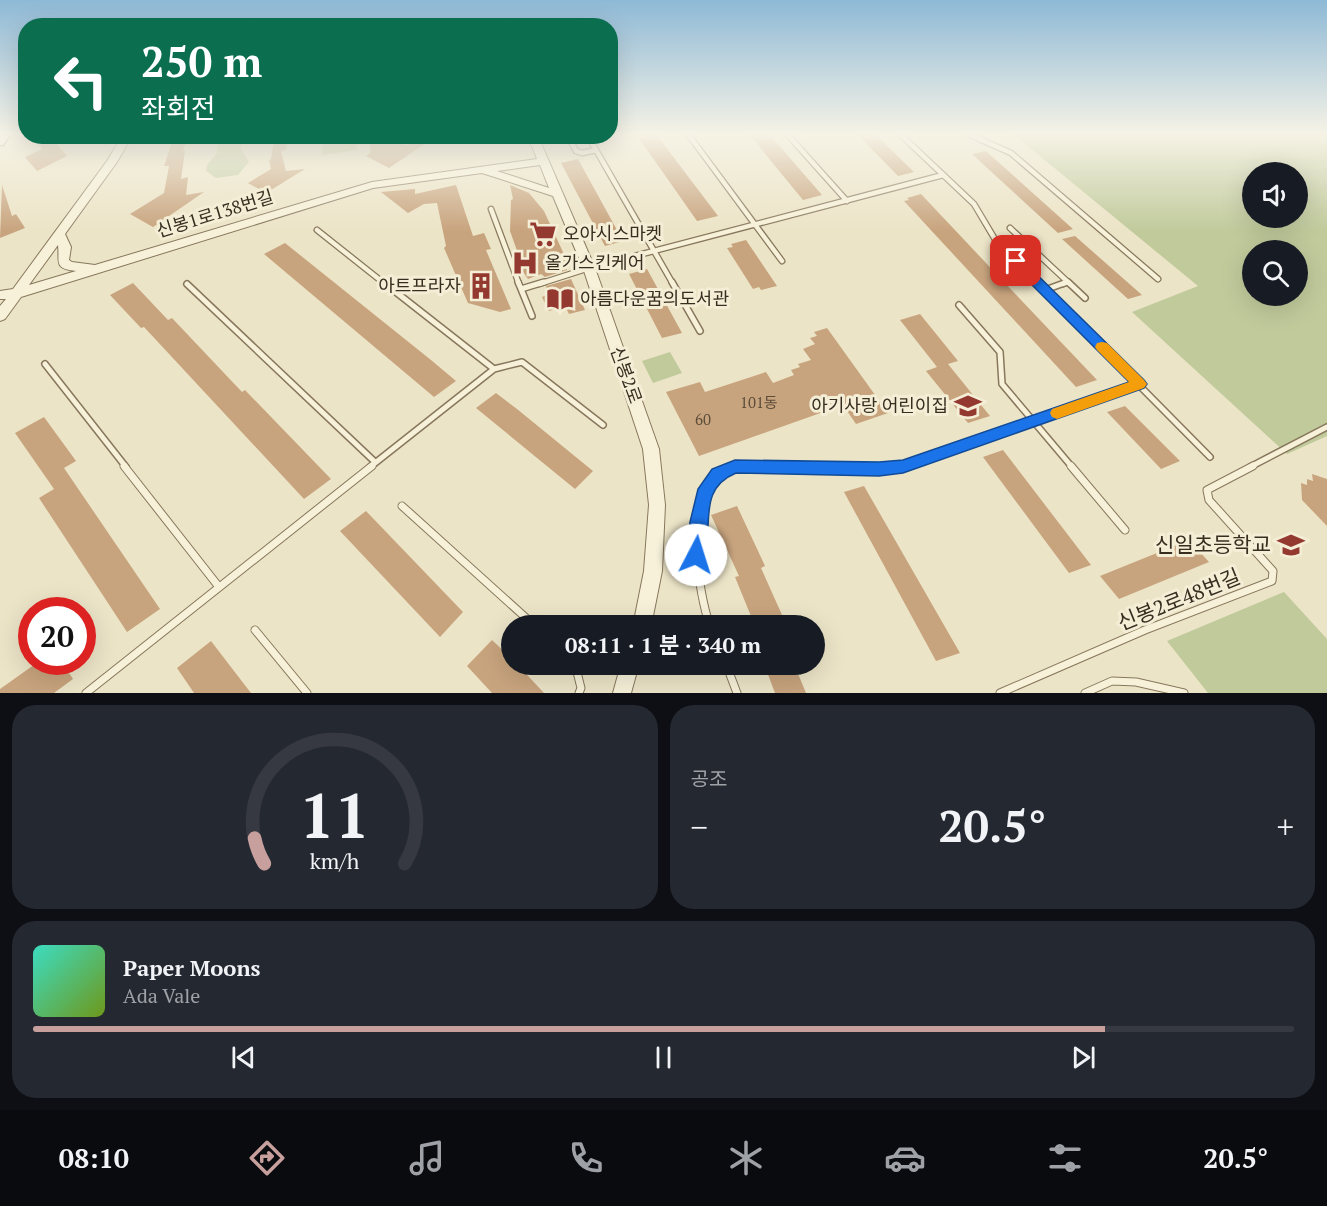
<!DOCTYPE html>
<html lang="ko">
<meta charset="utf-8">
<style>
:root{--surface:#171b24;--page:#242831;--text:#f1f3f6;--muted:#9ea1a6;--line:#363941;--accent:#c79f9d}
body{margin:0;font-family:"PT Serif","Noto Sans KR",serif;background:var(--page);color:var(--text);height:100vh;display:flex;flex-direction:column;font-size:22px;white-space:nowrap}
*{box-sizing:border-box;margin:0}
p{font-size:20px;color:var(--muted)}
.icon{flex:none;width:33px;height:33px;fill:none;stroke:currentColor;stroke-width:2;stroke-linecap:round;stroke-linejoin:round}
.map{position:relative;height:693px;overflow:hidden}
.details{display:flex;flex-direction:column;gap:12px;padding:12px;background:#0d0f14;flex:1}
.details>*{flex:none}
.hud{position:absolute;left:18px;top:18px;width:600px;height:126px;border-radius:24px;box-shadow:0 6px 24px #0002;background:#0b6e4f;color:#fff;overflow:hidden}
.controls{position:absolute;left:1242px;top:162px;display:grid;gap:12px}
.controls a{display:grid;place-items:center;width:66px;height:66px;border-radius:50%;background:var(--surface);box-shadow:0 6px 24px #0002;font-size:30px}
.speed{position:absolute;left:18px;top:597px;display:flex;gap:12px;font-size:30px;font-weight:700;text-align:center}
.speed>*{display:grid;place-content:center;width:78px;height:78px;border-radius:50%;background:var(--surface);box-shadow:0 6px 24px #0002;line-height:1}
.speed .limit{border:9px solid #d22;background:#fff;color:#111}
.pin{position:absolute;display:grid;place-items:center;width:51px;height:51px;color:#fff;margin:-26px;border-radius:12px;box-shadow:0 3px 9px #0006}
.me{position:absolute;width:66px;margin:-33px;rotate:5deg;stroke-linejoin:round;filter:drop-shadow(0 0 4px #0008)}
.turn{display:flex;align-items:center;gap:21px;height:126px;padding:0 24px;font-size:27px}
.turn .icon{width:78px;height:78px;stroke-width:2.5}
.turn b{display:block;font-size:42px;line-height:51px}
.big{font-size:45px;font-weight:700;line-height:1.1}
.details .widget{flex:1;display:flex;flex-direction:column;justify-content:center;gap:9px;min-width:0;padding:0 21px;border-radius:24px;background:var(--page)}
.details .dial{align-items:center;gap:0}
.dial svg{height:156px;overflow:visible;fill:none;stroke:var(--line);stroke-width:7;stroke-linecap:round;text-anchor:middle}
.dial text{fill:var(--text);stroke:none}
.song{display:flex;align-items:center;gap:18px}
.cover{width:72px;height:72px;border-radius:9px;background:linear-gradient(135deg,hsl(170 70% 55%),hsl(80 70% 35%))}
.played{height:6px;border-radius:3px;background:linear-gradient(90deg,var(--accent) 85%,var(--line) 85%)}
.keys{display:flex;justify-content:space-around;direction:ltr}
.heat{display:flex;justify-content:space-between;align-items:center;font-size:33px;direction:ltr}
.details .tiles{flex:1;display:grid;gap:12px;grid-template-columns:1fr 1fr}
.widget:last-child{grid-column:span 2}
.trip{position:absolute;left:501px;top:615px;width:324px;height:60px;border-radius:30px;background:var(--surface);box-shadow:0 6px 24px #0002;font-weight:700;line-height:60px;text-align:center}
.menu{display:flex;height:96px;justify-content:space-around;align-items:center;background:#090b0e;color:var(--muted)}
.menu .icon{width:42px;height:42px}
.menu .active{color:var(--accent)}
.menu b{font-size:27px;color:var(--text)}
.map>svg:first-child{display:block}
.green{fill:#c0ca9b;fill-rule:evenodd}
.building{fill:#c8a47e}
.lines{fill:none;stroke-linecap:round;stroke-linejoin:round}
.service-far2-casing{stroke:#87775d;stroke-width:7}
.service-far1-casing{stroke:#87775d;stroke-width:8}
.service-casing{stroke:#87775d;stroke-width:9}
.minor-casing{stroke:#87775d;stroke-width:3}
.tertiary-casing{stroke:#87775d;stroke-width:2}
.service-far2{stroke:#f7f1d9;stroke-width:4.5}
.service-far1{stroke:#f7f1d9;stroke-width:5}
.service{stroke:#f7f1d9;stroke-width:7}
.minor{fill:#f7f1d9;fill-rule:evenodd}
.tertiary{fill:#f7f1d9;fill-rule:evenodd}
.route{fill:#1a73e8;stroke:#114b97;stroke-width:1.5}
.slow{fill:#f59e0b}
.labels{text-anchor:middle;stroke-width:6;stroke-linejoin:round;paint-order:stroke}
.number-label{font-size:15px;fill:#5c4c38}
.street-label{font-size:18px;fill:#382e20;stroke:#f4eed6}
.poi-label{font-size:18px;fill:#382e20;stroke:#f4eed6;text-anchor:start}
.near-poi-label{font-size:21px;fill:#382e20;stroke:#f4eed6;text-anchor:end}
.near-street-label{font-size:21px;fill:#382e20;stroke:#f4eed6}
</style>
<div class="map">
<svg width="1327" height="693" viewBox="0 0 1327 693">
<rect width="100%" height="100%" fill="#ece4c7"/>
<path class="green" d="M 1013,134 L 1327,134 L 1327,436 L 1287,454 L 1132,312 L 1198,286 ZM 1252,172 L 1298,172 L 1298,218 L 1252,218 ZM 1252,250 L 1298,250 L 1298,296 L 1252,296 Z
M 218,137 L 247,137 L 240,147 L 249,162 L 238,175 L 216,178 L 206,171 L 207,165 L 217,153 Z
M 323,137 L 357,137 L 357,150 L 322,155 Z
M 670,352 L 682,373 L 653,383 L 642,361 Z
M 1284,592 L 1327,639 L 1327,693 L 1208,693 L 1167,641 Z"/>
<path class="building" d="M 636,134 L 656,134 L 718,216 L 697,221 Z
M 749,134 L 769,134 L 822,195 L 803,200 Z
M 857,134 L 875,134 L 914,172 L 898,176 Z
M 50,136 L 67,156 L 37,171 L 25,157 L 42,149 L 37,141 Z
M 174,136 L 188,136 L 183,151 L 185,151 L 181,179 L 188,177 L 186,195 L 204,192 L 153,227 L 130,214 L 164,193 L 169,166 L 164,166 Z
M 275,136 L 288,136 L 286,150 L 281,151 L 286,171 L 305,169 L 266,193 L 248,183 L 271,169 L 269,160 L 271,159 Z
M 370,136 L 383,136 L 405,145 L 432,139 L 389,168 L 366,156 L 370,153 Z
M 986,151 L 1073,229 L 1058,233 L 972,154 Z
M 578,159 L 623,241 L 605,246 L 561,163 Z
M 2,185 L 12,216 L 16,214 L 25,228 L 0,238 Z
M 456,185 L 473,236 L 484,233 L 491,249 L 486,250 L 511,309 L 500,312 L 468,303 L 444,248 L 446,246 L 437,203 L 424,204 L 408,213 L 381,192 L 415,189 L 415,194 Z
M 510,185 L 529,193 L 544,211 L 568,263 L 564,265 L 567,270 L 545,277 L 541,274 L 528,279 L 517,263 L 521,262 L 510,231 L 511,200 L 513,199 Z
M 921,194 L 1002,280 L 1097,380 L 1076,387 L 904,201 L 909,200 L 907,198 Z
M 1075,236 L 1142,295 L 1128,299 L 1062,239 Z
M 746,240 L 777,286 L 761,290 L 759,287 L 753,289 L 727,248 L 733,247 L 731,244 Z
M 285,243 L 431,360 L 456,381 L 434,397 L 264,254 Z
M 647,269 L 682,333 L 662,338 L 629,274 Z
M 571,279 L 585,310 L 569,314 L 565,306 L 549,311 L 542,297 L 549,294 L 546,286 Z
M 133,283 L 168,320 L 172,318 L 242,392 L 245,390 L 331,479 L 304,499 L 144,327 L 141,328 L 110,295 Z
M 920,314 L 958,361 L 948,364 L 990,416 L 968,423 L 926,371 L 937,367 L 900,320 Z
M 827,328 L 888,413 L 856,424 L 843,405 L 699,456 L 666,392 L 700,382 L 705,392 L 766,372 L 773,383 L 794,375 L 791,370 L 800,367 L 798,364 L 811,360 L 803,349 L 815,344 L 810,338 L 817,336 L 814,332 Z
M 496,393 L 517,409 L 593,471 L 575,489 L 476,408 Z
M 1125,406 L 1180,461 L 1161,469 L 1107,412 Z
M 44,417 L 76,461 L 64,468 L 160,609 L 127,632 L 39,498 L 54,489 L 15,433 Z
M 1003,450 L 1091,565 L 1069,573 L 983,457 Z
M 1312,474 L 1327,479 L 1327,526 L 1302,500 L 1301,483 L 1307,485 L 1307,479 L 1313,481 Z
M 864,486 L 960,653 L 936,661 L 844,492 Z
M 737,506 L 765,566 L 761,568 L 787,626 L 755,626 L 735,577 L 739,576 L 711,515 Z
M 366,511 L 463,612 L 440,637 L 340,531 Z
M 1189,540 L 1209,562 L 1119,599 L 1100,576 Z
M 492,640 L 512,659 L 512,664 L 517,664 L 544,693 L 492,693 L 467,666 Z
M 211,641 L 234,671 L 251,693 L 194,693 L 177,668 Z
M 38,662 L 62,662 L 73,679 L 54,693 L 0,693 L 0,689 Z
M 764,664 L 794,664 L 806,693 L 775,693 Z"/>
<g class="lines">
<defs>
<path id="service-far2" d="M 688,134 L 782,261
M 787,134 L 847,201
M 900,134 L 974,204 L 996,241 L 1038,284
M 968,134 L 1011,153 L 1158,279
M 568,136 L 576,151 L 582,153 L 596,150
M 588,136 L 673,284
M 491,209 L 519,284
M 1010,228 L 1070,284
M 317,230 L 385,284
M 1001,246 L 1022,240
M 539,284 L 589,268 L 943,175
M 1063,284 L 1067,282"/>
<path id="service-far1" d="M 383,282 L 494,369 L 522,362 L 603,425
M 518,282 L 521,289 L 544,282
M 672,282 L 700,331
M 1037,282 L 1210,457
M 1068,282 L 1085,298
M 187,284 L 375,462
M 521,289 L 532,316
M 1045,290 L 1067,282
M 959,305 L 1000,352 L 1002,384 L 1072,467
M 45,364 L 126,467
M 370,467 L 494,369
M 737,467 L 767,464 L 843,467
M 894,467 L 1139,384
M 1250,467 L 1327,427"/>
<path id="service" d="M 124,466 L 219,587
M 819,466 L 876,469 L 904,466
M 1071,466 L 1125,530
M 402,506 L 535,626
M 710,626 C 698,592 685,505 714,477 C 723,469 734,468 745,466
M 255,630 L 307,693
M 575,664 L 581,688 L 579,693
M 726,664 L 737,693
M 86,693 L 372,466
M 1000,693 L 1145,630 L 1272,581 L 1273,571 L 1209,500 L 1207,490 L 1253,466
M 1085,693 L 1112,681 L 1136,682 L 1184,693"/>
<path id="minor" d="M 3,134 L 11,134 L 3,145 L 0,145 L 0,138 Z"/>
<path id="tertiary" d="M 122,136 L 132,136 L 117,162 L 65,234 L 71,247 L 69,260 L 72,262 L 95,265 L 372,182 L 537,159 L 528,136 L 538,136 L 595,268 L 659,449 L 665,505 L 662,571 L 651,626 L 633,626 L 644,571 L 649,505 L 643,449 L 583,268 L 553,196 L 482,173 L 373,188 L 21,297 L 5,319 L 0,321 L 0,306 L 6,299 L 0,299 L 0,291 L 13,289 L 107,161 ZM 540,165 L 549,188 L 497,171 ZM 58,245 C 60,262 53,269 76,271 L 29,285 Z
M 621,664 L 639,664 L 631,693 L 613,693 Z"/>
</defs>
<use href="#service-far2" class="service-far2-casing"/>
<use href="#service-far1" class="service-far1-casing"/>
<use href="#service" class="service-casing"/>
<use href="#minor" class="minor-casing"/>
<use href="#tertiary" class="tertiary-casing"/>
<use href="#service-far2" class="service-far2"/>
<use href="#service-far1" class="service-far1"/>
<use href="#service" class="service"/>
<use href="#minor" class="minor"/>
<use href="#tertiary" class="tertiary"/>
</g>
<linearGradient id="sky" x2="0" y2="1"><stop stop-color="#8eb9d6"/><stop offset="0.58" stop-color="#f6f3e6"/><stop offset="1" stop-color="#f6f3e6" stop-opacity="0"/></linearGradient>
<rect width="1327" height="231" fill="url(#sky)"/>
<path class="route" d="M 1016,257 L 1020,258 L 1144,380 L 1147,384 L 1144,388 L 903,473 L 879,476 L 736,473 C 695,490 716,529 702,561 L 696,563 L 690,561 L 687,555 L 690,522 L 698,489 L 712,469 L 735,460 L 879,462 L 903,460 L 1129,382 L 1011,264 L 1010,261 Z"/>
<path class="slow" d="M 1102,342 L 1107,343 L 1144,380 L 1147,384 L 1144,388 L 1057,419 L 1052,417 L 1050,413 L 1052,409 L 1129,382 L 1097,350 L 1095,347 L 1097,343 Z"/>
<defs>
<symbol id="supermarket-bare" viewBox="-9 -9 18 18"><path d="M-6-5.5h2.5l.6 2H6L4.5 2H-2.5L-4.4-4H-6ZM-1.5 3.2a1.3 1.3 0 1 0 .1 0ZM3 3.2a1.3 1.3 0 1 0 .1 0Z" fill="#933930" stroke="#f4eed6" stroke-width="2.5" paint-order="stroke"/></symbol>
<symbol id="hospital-bare" viewBox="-9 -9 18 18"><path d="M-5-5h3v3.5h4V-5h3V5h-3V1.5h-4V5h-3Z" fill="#933930" stroke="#f4eed6" stroke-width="2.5" paint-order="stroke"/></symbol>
<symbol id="building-bare" viewBox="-9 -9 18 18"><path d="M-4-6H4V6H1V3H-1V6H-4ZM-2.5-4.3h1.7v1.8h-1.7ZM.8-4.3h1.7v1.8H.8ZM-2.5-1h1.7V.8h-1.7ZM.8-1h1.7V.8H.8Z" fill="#933930" stroke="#f4eed6" stroke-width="2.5" paint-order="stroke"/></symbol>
<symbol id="library-bare" viewBox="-9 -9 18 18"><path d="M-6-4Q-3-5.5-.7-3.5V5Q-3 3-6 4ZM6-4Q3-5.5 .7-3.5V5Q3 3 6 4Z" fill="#933930" stroke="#f4eed6" stroke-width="2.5" paint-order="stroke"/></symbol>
<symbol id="school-bare" viewBox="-9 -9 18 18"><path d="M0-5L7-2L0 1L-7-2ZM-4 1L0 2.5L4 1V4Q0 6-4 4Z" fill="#933930" stroke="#f4eed6" stroke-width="2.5" paint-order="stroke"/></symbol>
</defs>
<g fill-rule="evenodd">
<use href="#supermarket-bare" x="524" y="215" width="38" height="38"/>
<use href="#hospital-bare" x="506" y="244" width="38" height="38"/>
<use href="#building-bare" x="462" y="267" width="38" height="38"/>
<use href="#library-bare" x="541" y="280" width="38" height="38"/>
<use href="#school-bare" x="949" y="387" width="38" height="38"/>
<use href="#school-bare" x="1272" y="526" width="38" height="38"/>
</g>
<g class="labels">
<g class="number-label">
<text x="759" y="408">101동</text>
<text x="703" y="425">60</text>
</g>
<g class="street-label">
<text transform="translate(215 214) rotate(-17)" y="6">신봉1로138번길</text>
<text transform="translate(626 375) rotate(70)" y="6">신봉2로</text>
</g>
<g class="poi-label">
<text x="563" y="240">오아시스마켓</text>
<text x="545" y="269">올가스킨케어</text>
<text x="461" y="292" text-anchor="end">아트프라자</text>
<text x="580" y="305">아름다운꿈의도서관</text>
<text x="948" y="412" text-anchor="end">아기사랑 어린이집</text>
</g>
<g class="near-poi-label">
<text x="1271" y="552">신일초등학교</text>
</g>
<g class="near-street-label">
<text transform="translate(1179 600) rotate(-22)" y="7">신봉2로48번길</text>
</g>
</g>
</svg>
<div class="controls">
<a><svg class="icon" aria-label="sound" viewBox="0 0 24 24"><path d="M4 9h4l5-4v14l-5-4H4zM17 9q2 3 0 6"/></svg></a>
<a><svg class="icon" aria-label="search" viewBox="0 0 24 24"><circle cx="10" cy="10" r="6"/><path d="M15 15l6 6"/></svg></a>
</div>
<div class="speed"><div class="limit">20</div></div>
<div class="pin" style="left:1016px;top:261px;background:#d93025"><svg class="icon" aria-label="arrive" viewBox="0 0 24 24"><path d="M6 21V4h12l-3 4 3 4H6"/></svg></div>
<svg class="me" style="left:696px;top:555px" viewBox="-20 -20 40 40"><circle r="19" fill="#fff"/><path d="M0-13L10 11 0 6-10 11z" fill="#1a73e8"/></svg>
<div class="trip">08:11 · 1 분 · 340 m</div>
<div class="hud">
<div class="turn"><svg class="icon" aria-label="left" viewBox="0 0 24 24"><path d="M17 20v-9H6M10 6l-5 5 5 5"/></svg><div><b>250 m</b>좌회전</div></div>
</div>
</div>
<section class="details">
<div class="tiles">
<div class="widget dial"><svg viewBox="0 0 100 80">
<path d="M14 69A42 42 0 1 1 86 69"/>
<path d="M14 69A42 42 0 0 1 9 56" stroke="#c79f9d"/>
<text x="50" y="56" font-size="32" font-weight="700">11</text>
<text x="50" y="72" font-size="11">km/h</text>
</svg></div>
<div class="widget"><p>공조</p>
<div class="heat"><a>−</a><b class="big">20.5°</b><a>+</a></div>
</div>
<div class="widget">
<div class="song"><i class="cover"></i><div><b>Paper Moons</b><p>Ada Vale</p></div></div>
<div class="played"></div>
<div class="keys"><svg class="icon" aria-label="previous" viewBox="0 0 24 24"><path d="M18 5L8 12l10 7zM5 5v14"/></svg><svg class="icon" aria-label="pause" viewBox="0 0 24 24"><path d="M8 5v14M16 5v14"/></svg><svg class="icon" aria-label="next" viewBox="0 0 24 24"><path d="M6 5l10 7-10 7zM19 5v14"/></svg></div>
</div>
</div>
</section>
<nav class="menu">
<b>08:10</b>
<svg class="icon active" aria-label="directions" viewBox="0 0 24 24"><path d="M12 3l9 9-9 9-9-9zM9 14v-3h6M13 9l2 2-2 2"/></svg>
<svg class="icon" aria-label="music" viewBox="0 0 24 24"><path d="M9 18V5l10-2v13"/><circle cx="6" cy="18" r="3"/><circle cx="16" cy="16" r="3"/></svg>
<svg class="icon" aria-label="phone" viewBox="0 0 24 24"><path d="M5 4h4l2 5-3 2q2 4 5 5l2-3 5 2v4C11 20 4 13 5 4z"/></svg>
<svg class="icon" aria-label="climate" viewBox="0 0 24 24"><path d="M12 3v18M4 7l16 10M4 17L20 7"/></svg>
<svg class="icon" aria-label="car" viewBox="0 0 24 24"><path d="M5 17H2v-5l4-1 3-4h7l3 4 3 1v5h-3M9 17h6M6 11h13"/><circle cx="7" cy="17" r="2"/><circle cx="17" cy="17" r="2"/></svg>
<svg class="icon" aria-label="filters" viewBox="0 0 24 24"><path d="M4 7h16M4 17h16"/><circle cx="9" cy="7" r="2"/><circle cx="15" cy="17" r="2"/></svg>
<b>20.5°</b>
</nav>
